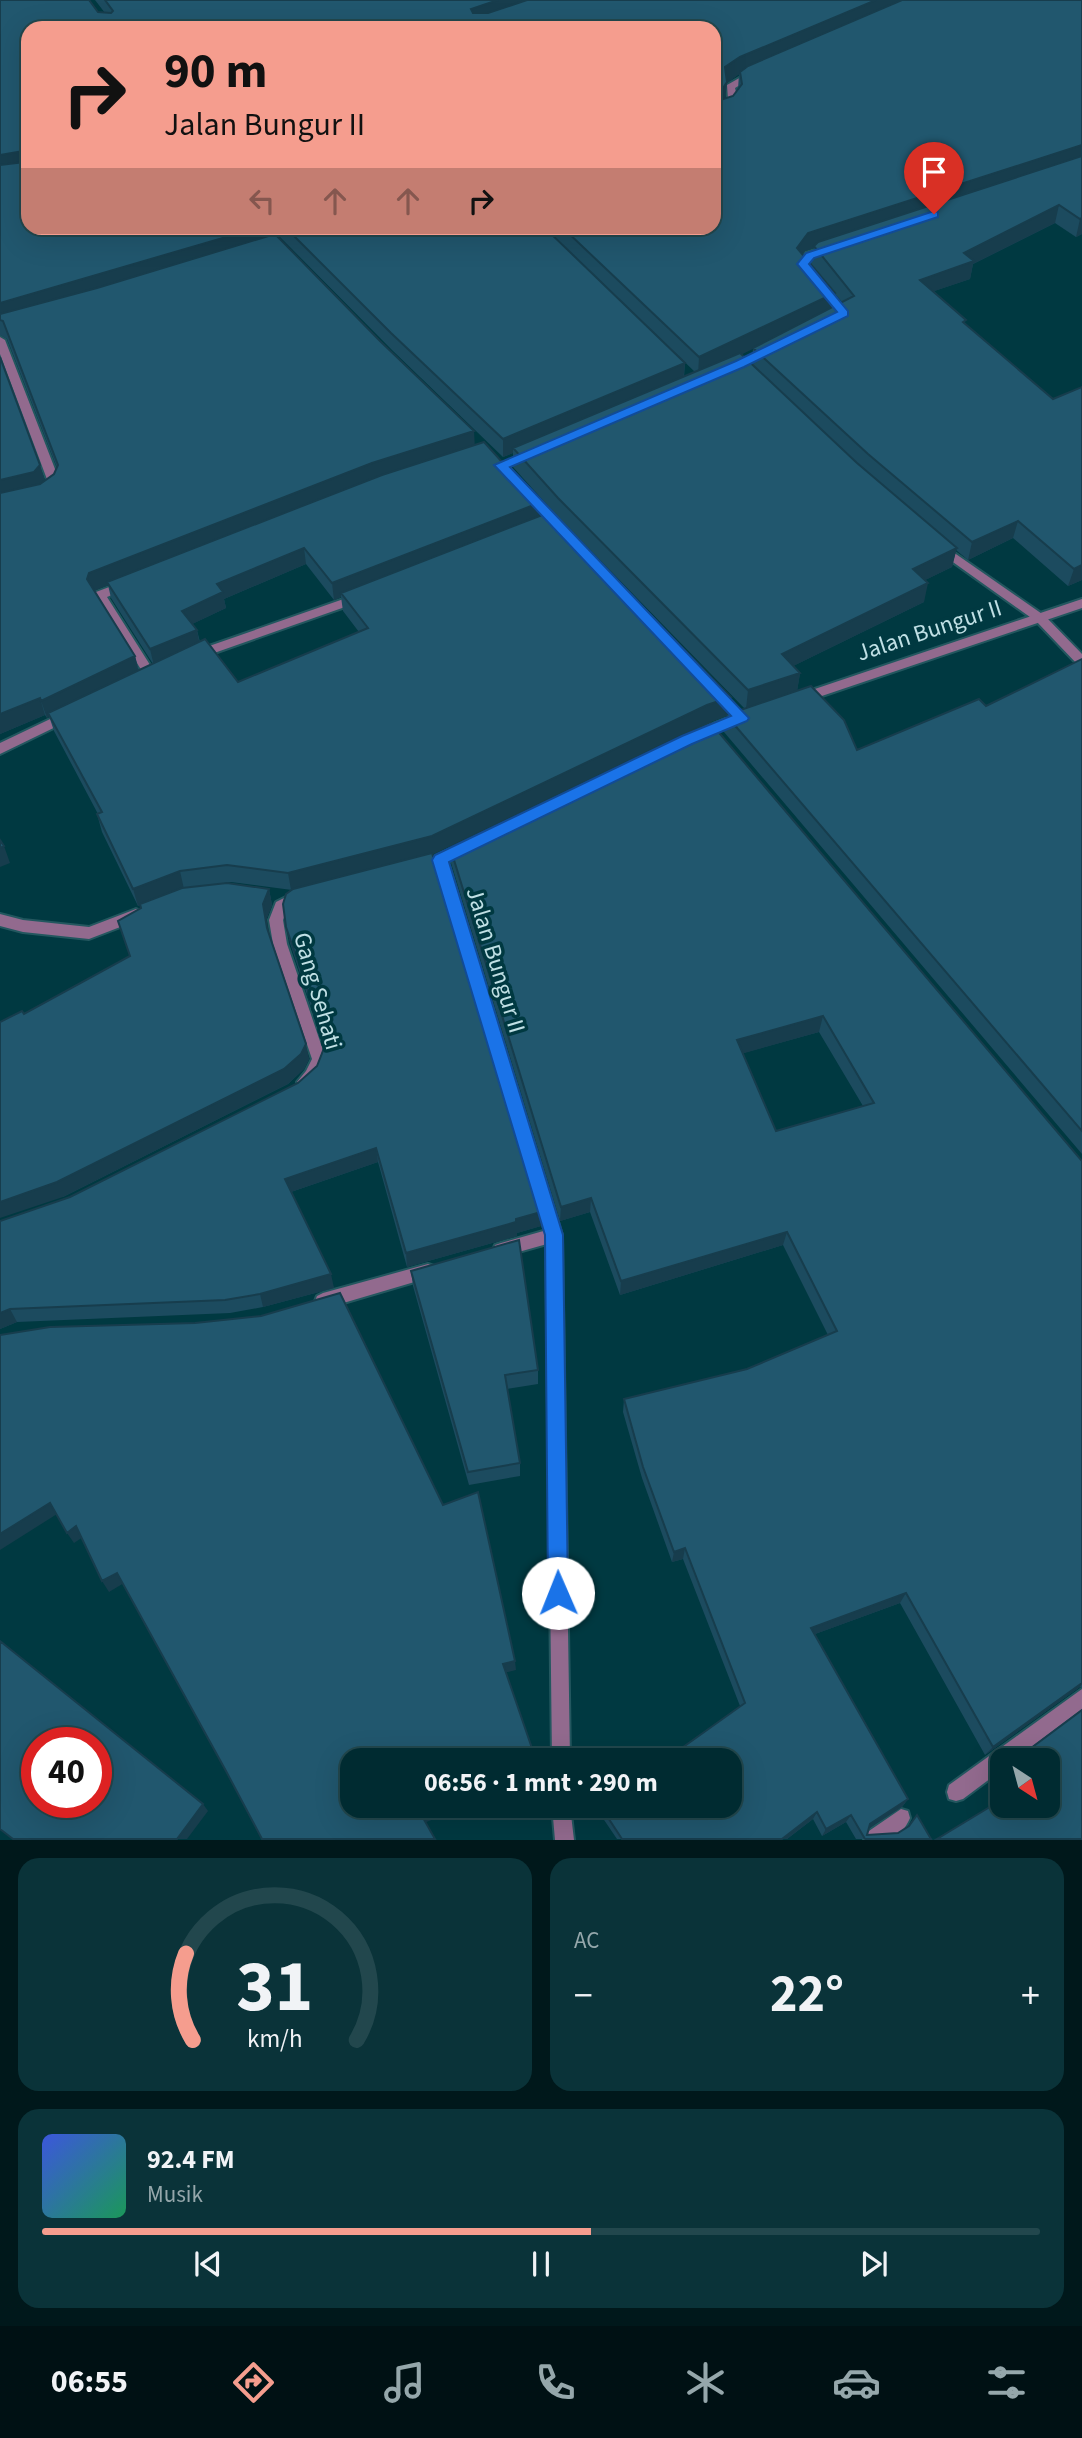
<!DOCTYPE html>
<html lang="id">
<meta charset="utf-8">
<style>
:root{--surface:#002b31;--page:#0a3339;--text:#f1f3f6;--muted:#95a7ab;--line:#22474d;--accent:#f59d8e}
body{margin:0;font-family:"Source Sans 3",sans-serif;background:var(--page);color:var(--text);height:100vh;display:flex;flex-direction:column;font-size:26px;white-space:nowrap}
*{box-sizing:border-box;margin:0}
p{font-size:23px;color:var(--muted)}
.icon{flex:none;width:38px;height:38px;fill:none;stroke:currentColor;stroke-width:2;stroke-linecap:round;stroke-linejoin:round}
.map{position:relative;height:1840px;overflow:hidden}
.details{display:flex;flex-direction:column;gap:18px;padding:18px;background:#00181b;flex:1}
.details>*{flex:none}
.top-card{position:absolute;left:21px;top:21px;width:700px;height:214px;border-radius:21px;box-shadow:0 7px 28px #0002,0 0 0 2px var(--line);background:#f59d8e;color:#111;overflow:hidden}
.needle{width:46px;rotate:144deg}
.fabs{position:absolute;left:990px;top:1748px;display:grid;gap:14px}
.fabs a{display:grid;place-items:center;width:70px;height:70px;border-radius:14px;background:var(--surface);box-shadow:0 7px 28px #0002,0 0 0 2px var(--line);font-size:35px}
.speed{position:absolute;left:21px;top:1727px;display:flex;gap:14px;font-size:35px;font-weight:700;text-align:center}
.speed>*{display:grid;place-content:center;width:91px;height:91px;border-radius:50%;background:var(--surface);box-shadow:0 7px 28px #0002,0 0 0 2px var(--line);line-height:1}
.speed .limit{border:10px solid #d22;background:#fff;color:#111}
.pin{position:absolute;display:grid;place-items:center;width:60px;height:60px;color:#fff;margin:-72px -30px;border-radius:50% 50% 50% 0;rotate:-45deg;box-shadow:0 0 7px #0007}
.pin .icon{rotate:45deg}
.me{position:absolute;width:77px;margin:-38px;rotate:359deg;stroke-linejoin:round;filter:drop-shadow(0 0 5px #0008)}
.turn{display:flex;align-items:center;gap:24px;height:147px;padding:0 28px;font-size:32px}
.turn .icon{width:91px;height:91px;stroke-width:2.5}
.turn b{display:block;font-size:49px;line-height:60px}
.lanes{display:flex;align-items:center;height:66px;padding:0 28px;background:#0003;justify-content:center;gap:35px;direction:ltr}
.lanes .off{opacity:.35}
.big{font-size:52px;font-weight:700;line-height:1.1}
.details .card{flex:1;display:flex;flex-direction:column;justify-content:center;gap:10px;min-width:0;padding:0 24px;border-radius:21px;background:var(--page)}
.details .dial{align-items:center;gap:0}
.dial svg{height:182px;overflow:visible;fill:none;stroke:var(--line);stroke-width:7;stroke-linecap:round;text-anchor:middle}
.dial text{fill:var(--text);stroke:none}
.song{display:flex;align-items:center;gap:21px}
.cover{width:84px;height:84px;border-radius:10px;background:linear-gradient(135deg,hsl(230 70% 55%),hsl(150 70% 35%))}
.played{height:7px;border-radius:4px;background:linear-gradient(90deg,var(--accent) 55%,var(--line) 55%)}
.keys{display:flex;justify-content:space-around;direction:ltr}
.heat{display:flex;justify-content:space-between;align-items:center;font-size:38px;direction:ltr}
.details .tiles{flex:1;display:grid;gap:18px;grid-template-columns:1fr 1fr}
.card:last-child{grid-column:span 2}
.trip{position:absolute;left:340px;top:1748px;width:402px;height:70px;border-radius:21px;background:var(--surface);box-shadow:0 7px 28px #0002,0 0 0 2px var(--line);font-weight:700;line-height:70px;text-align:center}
.dock{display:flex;height:112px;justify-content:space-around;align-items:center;background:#001114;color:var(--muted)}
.dock .icon{width:49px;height:49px}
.dock .current{color:var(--accent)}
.dock b{font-size:32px;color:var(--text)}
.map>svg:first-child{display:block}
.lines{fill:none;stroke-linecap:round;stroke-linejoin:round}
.minor-casing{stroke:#23575f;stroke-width:4}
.tertiary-casing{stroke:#23575f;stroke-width:4}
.minor{fill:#926a8e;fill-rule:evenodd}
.tertiary{fill:#926a8e;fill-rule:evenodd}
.wall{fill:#1c4b5f;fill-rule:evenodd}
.shaded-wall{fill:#173d4d}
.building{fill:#21576e;stroke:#173d4d;stroke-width:2;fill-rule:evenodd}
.route{fill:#1a73e8;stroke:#114b97;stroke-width:2}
.labels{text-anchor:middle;stroke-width:7;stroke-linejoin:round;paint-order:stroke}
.street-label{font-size:24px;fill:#c0e0e5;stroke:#003941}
</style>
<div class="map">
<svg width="1082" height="1840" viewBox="0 0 1082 1840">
<rect width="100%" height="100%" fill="#003941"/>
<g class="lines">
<defs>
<path id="minor" d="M 750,72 L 758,74 L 735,88 L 738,100 L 729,112 L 714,117 L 714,111 L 723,108 L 728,100 L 727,85 Z
M 831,245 L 836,248 L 835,250 L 814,257 L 808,264 L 815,273 L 814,275 L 806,275 L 797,264 L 806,253 Z
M 0,337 L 5,340 L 60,482 L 59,488 L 53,494 L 45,494 L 43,491 L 48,482 L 0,354 Z
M 940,543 L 1045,616 L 1082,654 L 1082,667 L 1078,665 L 1037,622 L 936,550 L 934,547 Z
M 125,581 L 131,585 L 129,588 L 107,597 L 157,676 L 151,681 L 147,679 L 94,595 L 96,592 Z
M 358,594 L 364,598 L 362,601 L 200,658 L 196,660 L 190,655 L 192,652 Z
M 67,711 L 72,713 L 73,716 L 72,719 L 0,754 L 0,743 Z
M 300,890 L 305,892 L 307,896 L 305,900 L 287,910 L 283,920 L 287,944 L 326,1059 L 317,1080 L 304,1088 L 299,1087 L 297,1082 L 306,1071 L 312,1059 L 273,944 L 269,920 L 276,902 Z
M 136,909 L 141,911 L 143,915 L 141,919 L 89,939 L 23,932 L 0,926 L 0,914 L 23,920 L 89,927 Z
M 554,1228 L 560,1230 L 562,1235 L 560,1240 L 554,1242 L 501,1257 L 495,1255 L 493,1250 L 495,1245 L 501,1243 Z
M 428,1264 L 434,1266 L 436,1271 L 434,1276 L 428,1278 L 323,1309 L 317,1306 L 315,1301 L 317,1296 L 323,1293 Z
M 1082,1689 L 1082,1709 L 1014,1760 L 1003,1760 L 1003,1769 L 963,1799 L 956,1801 L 949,1799 L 947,1792 L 949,1785 Z
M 901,1809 L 908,1811 L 910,1818 C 901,1840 884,1840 864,1840 L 866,1833 Z"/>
<path id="tertiary" d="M 1082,599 L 1082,608 L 807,701 L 797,701 L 796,698 L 797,695 Z
M 742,712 L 748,717 L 747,720 L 700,739 L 694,734 L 695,731 Z
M 467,841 L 474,846 L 472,850 L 448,862 L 562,1235 L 570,1760 L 552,1760 L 546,1235 L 433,860 L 435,856 Z
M 552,1806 L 570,1806 L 574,1840 L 555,1840 Z"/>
</defs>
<use href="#minor" class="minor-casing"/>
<use href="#tertiary" class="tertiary-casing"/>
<use href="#minor" class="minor"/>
<use href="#tertiary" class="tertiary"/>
</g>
<path class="wall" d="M 0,0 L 105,13 L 95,0 L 1082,0 L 1082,234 L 1076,237 L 1055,223 L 973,264 L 970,279 L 934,291 L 966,324 L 1053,399 L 1082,387 L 1082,580 L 1068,586 L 1013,538 L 968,560 L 956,550 L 952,567 L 925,580 L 924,602 L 793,666 L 800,673 L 797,691 L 857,750 L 986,706 L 1082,659 L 1082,1154 L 724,732 L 726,716 L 710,722 L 1082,1161 L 1082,1688 L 1080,1687 L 985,1755 L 900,1603 L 815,1634 L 908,1799 L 902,1807 L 869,1828 L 867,1835 L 898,1833 L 907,1827 L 917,1815 L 931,1839 L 856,1839 L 846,1822 L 822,1836 L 813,1819 L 787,1839 L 617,1839 L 600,1814 L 601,1807 L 740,1706 L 683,1559 L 672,1562 L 642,1478 L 623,1412 L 624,1399 L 747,1369 L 828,1335 L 783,1245 L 620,1295 L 590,1212 L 560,1221 L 451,863 L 450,847 L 710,722 L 432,854 L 541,1226 L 517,1233 L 517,1236 L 407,1267 L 378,1162 L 291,1192 L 334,1288 L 263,1307 L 230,1313 L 17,1322 L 0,1329 L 0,1221 L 70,1197 L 298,1083 L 317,1066 L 324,1046 L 290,943 L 283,904 L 292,890 L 231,882 L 201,886 L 269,889 L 272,905 L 266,920 L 268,932 L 309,1059 L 304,1069 L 288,1084 L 63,1197 L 24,1014 L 130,956 L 141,908 L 140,905 L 138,906 L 102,832 L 97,814 L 98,814 L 54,731 L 49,716 L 47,718 L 45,715 L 0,734 L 0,357 L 45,481 L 54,474 L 57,468 L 7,339 L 0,335 ZM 714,28 L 714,228 L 518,228 L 520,230 L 517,230 L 515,228 L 271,228 L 393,351 L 503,457 L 513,453 L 513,467 L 558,517 L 745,709 L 729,714 L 731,697 L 540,515 L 539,503 L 474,445 L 474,431 L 268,236 L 267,228 L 28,228 ZM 739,74 L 738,89 L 733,96 L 725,98 L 727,83 ZM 554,236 L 695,372 L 684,377 L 685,363 ZM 814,248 L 811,264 L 803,254 L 805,251 ZM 835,294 L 842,302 L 833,307 ZM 753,348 L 752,363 L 742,354 ZM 306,564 L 334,600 L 341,597 L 343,611 L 359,632 L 238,682 L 200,642 L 197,630 L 192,624 L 226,608 L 224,599 ZM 108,585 L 111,598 L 153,664 L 139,670 L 135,656 L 94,590 ZM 819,1032 L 863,1106 L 776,1131 L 743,1053 Z
M 411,1271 L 538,1370 L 538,1384 L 507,1389 L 520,1463 L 520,1476 L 469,1485 L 413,1286 Z
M 1003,1771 L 1003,1786 L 997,1777 Z"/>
<path class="shaded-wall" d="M 498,0 L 548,0 L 472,27 L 471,9 Z
M 876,0 L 914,0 L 738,75 L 727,83 L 725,100 L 714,109 L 714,92 L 725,67 L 740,57 Z
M 1082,145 L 1082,161 L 805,251 L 795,266 L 797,248 L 808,233 Z
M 23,151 L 28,168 L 0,173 L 0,155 Z
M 1059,205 L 1055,223 L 973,264 L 970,279 L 917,297 L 920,280 L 964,253 Z
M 1082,218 L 1082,234 L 1076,237 L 1080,219 Z
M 256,228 L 267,228 L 269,242 L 0,320 L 0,303 Z
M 835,293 L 833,311 L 698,375 L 699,357 Z
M 685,363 L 683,381 L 513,448 L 513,453 L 503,457 L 503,439 Z
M 474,431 L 475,449 L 107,582 L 108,585 L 94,591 L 87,579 L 89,573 L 372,463 Z
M 40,465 L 45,482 L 0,499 L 0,480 Z
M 539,503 L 540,520 L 341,593 L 341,597 L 334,600 L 332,583 Z
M 1018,521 L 1013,538 L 968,560 L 972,542 Z
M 304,548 L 306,564 L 224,599 L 226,608 L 186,627 L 182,611 L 217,584 Z
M 957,548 L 952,567 L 909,588 L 913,569 Z
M 1082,565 L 1082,580 L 1068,586 L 1074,569 Z
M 928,583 L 924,602 L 779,673 L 782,654 Z
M 197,630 L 200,646 L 154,666 L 150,649 Z
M 135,656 L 139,673 L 48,713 L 49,716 L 47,718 L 41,701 Z
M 800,673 L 797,692 L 746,709 L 748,690 Z
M 731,697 L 729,715 L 705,724 L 434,854 L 291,890 L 288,873 L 707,705 Z
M 40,698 L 45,715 L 0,734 L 0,714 Z
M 4,846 L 10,863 L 0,867 L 0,848 Z
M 180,871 L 184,889 L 138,906 L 133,889 Z
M 269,889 L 272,905 L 266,920 L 270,944 L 263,904 Z
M 823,1016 L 819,1032 L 734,1056 L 737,1040 Z
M 306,1044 L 309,1059 L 304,1069 L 288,1084 L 63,1197 L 0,1218 L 0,1202 Z
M 376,1148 L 378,1162 L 288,1193 L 285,1179 Z
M 591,1198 L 590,1212 L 560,1221 L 561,1207 Z
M 541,1212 L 541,1226 L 517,1233 L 517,1236 L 407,1267 L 406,1253 Z
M 787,1232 L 783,1245 L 620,1295 L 621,1281 Z
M 331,1274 L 334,1288 L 263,1307 L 260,1294 Z
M 10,1309 L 17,1322 L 0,1329 L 0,1313 Z
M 50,1503 L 57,1514 L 0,1550 L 0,1534 Z
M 76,1526 L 83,1537 L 74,1543 L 67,1533 Z
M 685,1548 L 683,1559 L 672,1562 L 674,1552 Z
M 117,1573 L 124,1583 L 109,1592 L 102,1581 Z
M 906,1593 L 900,1603 L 807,1637 L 811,1628 Z
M 515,1661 L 516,1670 L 504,1673 L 503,1664 Z
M 1082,1683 L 1080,1687 L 985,1755 L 993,1747 Z
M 908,1799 L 902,1807 L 865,1831 L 870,1824 Z
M 203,1804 L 208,1811 L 187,1839 L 177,1839 Z
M 446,1806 L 466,1806 L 424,1823 L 422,1816 Z
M 817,1812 L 813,1819 L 787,1839 L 782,1839 Z
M 851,1815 L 846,1822 L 822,1836 L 826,1829 Z"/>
<path class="building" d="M 0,0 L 89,0 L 98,12 L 111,13 L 113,11 L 105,0 L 498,0 L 471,9 L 473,13 L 488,13 L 527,0 L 876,0 L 740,57 L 725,67 L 727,82 L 723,88 L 714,92 L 714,28 L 28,28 L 28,228 L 257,228 L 0,303 L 0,165 L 24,162 L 26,153 L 23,151 L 0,155 Z
M 902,0 L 1082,0 L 1082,145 L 808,233 L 797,248 L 835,293 L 699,357 L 563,228 L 714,228 L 714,102 L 733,96 L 742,84 L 740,72 L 748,66 Z
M 1082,156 L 1082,218 L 1080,219 L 1059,205 L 964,253 L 974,261 L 920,280 L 966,320 L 963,322 L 1053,399 L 1082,387 L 1082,565 L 1074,569 L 1018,521 L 972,542 L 868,454 L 753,348 L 854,296 L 814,246 L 818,242 Z
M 286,228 L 515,228 L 517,230 L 545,228 L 685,363 L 503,439 L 391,333 Z
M 275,234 L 380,341 L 474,431 L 372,463 L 89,573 L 87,579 L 135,656 L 41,701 L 40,698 L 0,714 L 0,493 L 40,484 L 54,474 L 58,465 L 3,321 L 0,320 L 0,314 L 97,288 Z
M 740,353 L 857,463 L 957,548 L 913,569 L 928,583 L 782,654 L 800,673 L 748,690 L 558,498 L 513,448 Z
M 0,357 L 40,465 L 34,472 L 0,480 Z
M 484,442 L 539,503 L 332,583 L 304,548 L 217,584 L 223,592 L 182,611 L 197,630 L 150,649 L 107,582 L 382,475 Z
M 550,512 L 731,697 L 707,705 L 432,836 L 288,873 L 227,865 L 180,871 L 133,889 L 97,814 L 102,812 L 48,713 L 205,639 L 238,682 L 368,628 L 341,593 Z
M 1082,659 L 1082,1131 L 726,715 L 811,686 L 844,720 L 857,750 L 979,699 L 986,706 Z
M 710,722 L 1082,1161 L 1082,1683 L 993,1747 L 906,1593 L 811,1628 L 908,1799 L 870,1824 L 867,1835 L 898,1833 L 909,1826 L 917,1815 L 931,1839 L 865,1839 L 851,1815 L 826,1829 L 817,1812 L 782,1839 L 622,1839 L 601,1807 L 730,1806 L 730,1760 L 665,1760 L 745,1703 L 685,1548 L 674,1552 L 643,1467 L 624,1399 L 747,1369 L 837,1331 L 787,1232 L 621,1281 L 591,1198 L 561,1207 L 450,847 ZM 823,1016 L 874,1103 L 776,1131 L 737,1040 Z
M 0,840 L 4,846 L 0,848 Z
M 432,853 L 541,1212 L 516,1219 L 516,1222 L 406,1253 L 376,1148 L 285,1179 L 331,1274 L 260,1294 L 225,1300 L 10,1309 L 0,1313 L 0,1221 L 70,1197 L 298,1083 L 317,1066 L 326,1043 L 286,927 L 283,904 L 286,894 L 293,889 Z
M 227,883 L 269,889 L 263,904 L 267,928 L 306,1044 L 301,1054 L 284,1069 L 57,1182 L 0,1202 L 0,1022 L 22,1011 L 24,1014 L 130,956 L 118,921 L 141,908 L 140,904 L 182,888 Z
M 519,1240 L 538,1370 L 505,1375 L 520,1463 L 468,1472 L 411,1271 Z
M 340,1293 L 443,1505 L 478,1492 L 515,1661 L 503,1664 L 536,1760 L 352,1760 L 352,1806 L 446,1806 L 422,1816 L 435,1839 L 262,1839 L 226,1771 L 117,1573 L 102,1581 L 76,1526 L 67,1533 L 50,1503 L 0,1534 L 0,1335 L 50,1327 L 195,1323 L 261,1316 Z
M 0,1641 L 203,1804 L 177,1839 L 13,1839 L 0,1829 ZM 37,1743 L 96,1743 L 96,1802 L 37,1802 Z
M 1082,1710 L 1082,1839 L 937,1839 L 1003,1799 L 1003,1806 L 1048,1806 L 1048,1760 L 1012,1760 L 1013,1755 L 1023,1754 Z"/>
<path class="route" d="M 934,211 L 938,212 L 938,217 L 814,258 L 809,264 L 848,311 L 848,316 L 744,367 L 510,467 L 749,718 L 747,721 L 692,744 L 449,862 L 563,1235 L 568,1593 L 565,1600 L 558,1603 L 551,1600 L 548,1593 L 545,1235 L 432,860 L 435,855 L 682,736 L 731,716 L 494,465 L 736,361 L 837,312 L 797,264 L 806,253 Z"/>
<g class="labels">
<g class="street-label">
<text transform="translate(929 630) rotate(-18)" y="8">Jalan Bungur II</text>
<text transform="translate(496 960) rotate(73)" y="8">Jalan Bungur II</text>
<text transform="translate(318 991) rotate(74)" y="8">Gang Sehati</text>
</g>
</g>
</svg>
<div class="fabs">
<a><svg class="needle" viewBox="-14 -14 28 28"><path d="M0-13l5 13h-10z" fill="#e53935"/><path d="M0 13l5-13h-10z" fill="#95a7ab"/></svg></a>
</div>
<div class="speed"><div class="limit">40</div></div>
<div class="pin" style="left:934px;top:214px;background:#d93025"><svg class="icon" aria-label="arrive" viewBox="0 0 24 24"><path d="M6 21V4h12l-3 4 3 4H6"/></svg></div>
<svg class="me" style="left:558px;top:1593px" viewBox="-20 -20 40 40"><circle r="19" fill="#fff"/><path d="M0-13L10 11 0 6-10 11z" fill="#1a73e8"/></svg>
<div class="trip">06:56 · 1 mnt · 290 m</div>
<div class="top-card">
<div class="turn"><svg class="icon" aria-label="right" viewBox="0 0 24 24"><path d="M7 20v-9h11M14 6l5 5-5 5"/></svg><div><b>90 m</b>Jalan Bungur II</div></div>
<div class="lanes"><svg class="icon off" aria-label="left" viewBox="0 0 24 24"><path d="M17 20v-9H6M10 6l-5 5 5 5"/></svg><svg class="icon off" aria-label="ahead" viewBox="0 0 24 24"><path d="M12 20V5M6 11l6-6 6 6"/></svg><svg class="icon off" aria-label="ahead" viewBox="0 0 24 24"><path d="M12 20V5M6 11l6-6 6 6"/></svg><svg class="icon" aria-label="right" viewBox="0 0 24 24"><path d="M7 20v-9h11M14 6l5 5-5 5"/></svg></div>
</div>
</div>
<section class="details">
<div class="tiles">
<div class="card dial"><svg viewBox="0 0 100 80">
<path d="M14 69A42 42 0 1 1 86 69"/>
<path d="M14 69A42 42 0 0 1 11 31" stroke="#f59d8e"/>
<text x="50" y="56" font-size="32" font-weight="700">31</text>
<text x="50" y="72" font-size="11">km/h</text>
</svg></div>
<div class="card"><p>AC</p>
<div class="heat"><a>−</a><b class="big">22°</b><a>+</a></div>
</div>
<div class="card">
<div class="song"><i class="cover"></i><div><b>92.4 FM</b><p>Musik</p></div></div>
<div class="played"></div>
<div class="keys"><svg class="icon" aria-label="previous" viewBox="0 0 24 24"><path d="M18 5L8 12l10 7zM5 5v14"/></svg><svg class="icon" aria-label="pause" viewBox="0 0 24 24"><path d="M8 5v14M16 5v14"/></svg><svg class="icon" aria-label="next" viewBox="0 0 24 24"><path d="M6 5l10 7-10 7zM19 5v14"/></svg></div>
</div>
</div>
</section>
<nav class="dock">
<b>06:55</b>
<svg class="icon current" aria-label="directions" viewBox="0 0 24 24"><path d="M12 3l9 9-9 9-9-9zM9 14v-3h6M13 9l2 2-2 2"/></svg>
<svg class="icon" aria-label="music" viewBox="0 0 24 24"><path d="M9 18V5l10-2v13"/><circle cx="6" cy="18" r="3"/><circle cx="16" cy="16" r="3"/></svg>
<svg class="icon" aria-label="phone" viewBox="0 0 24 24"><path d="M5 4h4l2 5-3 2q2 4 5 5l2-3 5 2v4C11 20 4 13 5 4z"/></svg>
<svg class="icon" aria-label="climate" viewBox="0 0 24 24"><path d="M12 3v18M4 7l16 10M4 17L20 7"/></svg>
<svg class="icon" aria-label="car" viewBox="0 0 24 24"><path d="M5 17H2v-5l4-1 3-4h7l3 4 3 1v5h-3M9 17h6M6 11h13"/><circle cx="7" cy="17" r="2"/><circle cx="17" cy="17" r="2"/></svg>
<svg class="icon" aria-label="filters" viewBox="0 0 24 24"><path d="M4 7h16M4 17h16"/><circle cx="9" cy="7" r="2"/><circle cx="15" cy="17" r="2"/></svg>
</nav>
